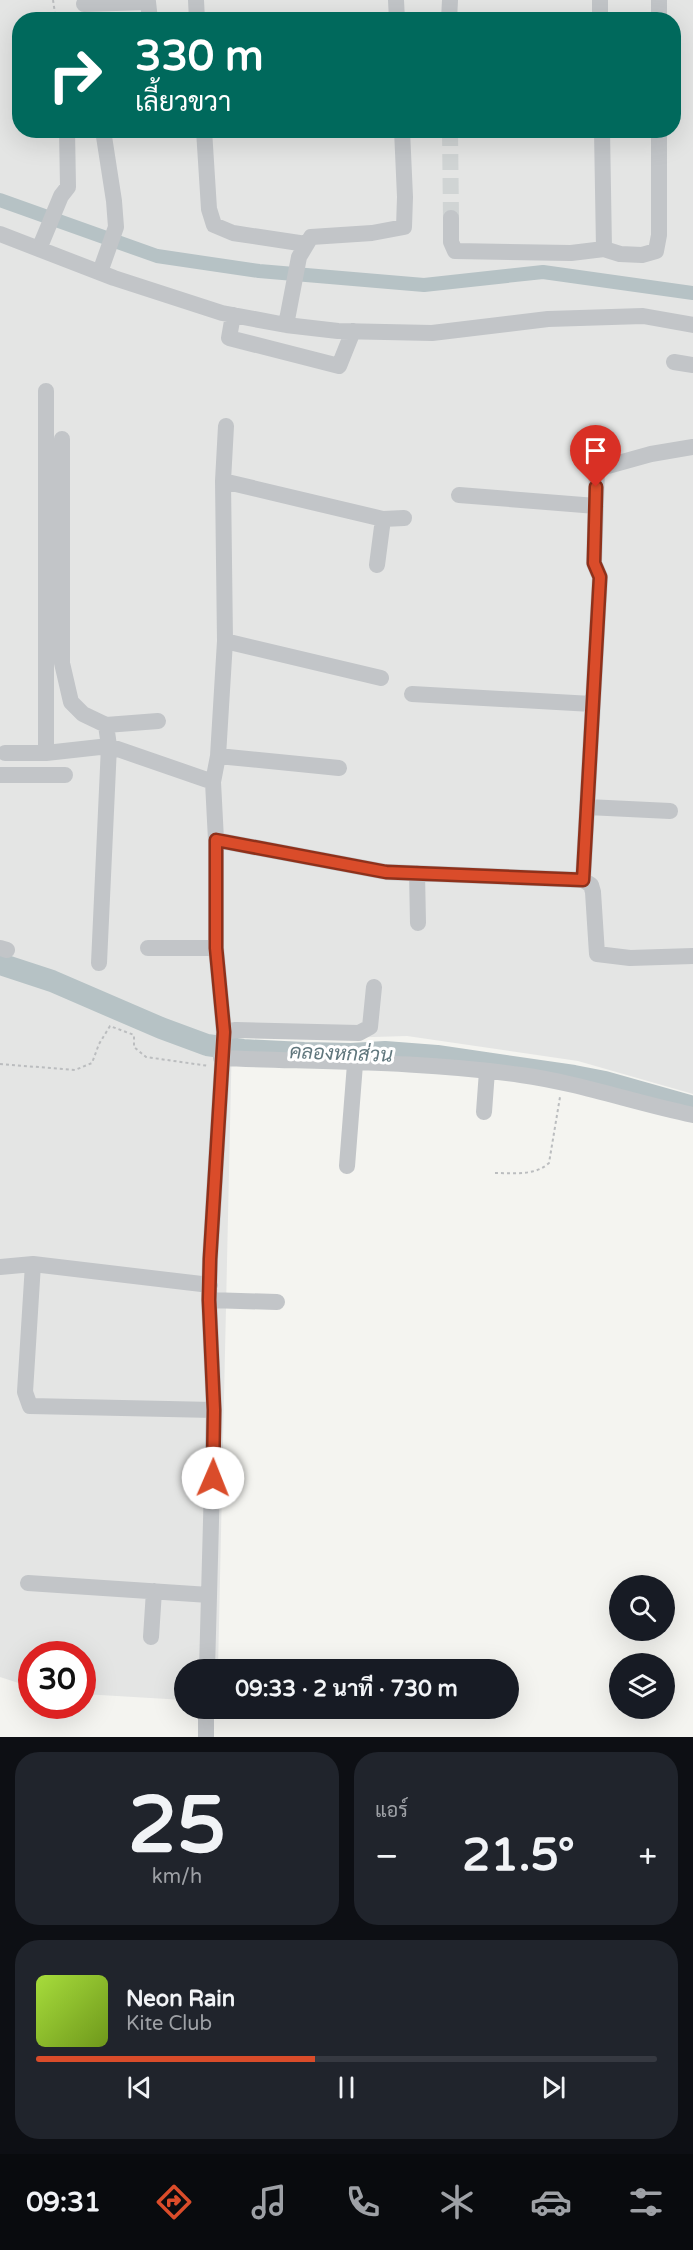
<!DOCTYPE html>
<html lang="th">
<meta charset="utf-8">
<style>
:root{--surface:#171b24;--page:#20242c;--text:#f1f3f6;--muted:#9ea1a6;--line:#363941;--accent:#da4c2a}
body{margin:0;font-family:"Varela Round",Sarabun,sans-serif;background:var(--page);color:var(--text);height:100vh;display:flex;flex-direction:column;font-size:22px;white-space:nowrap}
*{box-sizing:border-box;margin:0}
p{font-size:20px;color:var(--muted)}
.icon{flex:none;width:33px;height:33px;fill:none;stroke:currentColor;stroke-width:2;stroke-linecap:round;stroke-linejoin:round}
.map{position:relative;height:1737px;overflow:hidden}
.side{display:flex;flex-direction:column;gap:15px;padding:15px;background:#0d0f14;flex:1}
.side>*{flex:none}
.hud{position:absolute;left:12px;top:12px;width:669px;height:126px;border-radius:24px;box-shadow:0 6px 24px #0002;background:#00695c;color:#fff;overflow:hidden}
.fabs{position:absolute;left:609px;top:1575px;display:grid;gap:12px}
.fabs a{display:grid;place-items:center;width:66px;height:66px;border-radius:50%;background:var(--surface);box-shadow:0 6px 24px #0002;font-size:30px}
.speed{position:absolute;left:18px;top:1641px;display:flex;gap:12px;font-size:30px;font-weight:700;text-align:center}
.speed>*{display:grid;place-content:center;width:78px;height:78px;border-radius:50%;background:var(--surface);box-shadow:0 6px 24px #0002;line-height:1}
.speed .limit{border:9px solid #d22;background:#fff;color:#111}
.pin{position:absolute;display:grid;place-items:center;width:51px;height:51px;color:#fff;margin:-62px -26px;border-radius:50% 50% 50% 0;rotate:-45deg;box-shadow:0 0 6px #0007}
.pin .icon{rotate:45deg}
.me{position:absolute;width:66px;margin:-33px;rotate:1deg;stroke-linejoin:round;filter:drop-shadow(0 0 4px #0008)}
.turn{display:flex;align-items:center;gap:21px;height:126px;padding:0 24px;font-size:27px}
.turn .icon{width:78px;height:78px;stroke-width:2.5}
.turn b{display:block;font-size:42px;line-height:51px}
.big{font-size:45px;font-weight:700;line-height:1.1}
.side .card{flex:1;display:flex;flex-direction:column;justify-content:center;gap:9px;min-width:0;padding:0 21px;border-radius:24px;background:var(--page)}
.side .dial{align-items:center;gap:0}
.dial b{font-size:78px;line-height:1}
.song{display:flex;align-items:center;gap:18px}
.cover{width:72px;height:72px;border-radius:9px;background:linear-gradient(135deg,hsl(80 70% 55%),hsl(80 70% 35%))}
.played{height:6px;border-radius:3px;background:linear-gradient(90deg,var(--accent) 45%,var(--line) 45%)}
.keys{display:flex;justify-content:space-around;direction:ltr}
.heat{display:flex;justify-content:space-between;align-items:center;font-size:33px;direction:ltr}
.side .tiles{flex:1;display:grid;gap:15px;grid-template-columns:1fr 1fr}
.card:last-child{grid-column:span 2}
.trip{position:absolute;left:174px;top:1659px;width:345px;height:60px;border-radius:30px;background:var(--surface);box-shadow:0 6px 24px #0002;font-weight:700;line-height:60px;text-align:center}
.tabs{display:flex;height:96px;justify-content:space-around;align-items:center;background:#090b0e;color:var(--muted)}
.tabs .icon{width:42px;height:42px}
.tabs .current{color:var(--accent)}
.tabs b{font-size:27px;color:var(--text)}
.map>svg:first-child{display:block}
.built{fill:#e4e5e4;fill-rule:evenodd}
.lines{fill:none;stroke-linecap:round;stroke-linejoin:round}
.canal{stroke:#b6c2c5;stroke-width:14}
.river{stroke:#b6c2c5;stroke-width:22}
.minor-tunnel{stroke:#d0d4d4;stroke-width:16;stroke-dasharray:16 8;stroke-linecap:butt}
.path{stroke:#bbbdbf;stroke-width:2;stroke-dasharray:3 3;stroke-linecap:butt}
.minor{stroke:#c2c5c8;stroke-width:16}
.route-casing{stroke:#8e311b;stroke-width:15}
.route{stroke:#da4c2a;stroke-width:10}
.labels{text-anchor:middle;stroke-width:6;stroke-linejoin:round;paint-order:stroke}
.water-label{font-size:20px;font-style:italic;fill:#60777d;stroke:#fff}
</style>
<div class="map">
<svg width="693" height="1737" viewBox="0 0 693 1737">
<rect width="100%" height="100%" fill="#f4f4f0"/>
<path class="built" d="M 0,0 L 693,0 L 693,1094 L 578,1061 L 407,1036 L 340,1038 L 232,1036 L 218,1669 L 184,1670 L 184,1700 L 83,1694 L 82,1654 L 32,1654 L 31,1687 L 0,1677 ZM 20,20 L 674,20 L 674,130 L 20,130 Z"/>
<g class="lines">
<path class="canal" d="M 0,200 L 157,256 L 259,271 L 424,285 L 543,272 L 693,293"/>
<path class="river" d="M 0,964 L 52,981 L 161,1028 L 207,1045 L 243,1050 L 304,1053 L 351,1054 L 385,1052 L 437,1056 L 574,1076 L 605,1082 L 693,1107"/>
<path class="minor-tunnel" d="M 450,130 L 451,218"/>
<path class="path" d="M 53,0 L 56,20
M 0,1064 L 75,1070 L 92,1063 L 99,1044 L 110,1026 L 134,1035 L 134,1047 L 146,1057 L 209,1066
M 495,1173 C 514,1173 535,1176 549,1163 L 560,1097"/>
<path class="minor" d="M 196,0 L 197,20
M 396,0 L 397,20
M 600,0 L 600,20
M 84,4 L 148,2 L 150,20
M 449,20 L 450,0
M 659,20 L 659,0
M 204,130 L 209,209 L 214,225 L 233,233 L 306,244
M 602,130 L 604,249
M 451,218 L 451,242 L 455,251 L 571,253 L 604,249 L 620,254 L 642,255 L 656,251 L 659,235 L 659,130
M 0,234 L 114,278 L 222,313 L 286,325 L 338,331 L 432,333 L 548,319 L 643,316 L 693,325
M 39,249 L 61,196 L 68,187 L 67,130
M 100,272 L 116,227 L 114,201 L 103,130
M 233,315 L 229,338 L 339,366 L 353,331
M 286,325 L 299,257 L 311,237 L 372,233 L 404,227 L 405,197 L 402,130
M 674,362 L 693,365
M 62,439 L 62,663 L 71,702 L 83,714 L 106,725 L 109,746 L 99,963
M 223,481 L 383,519 L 404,518
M 459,495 L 596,506
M 377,565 L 383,519
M 225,641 L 381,678
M 412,694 L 592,704
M 106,725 L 158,721
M 5,753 L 46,753 L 109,746 L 213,782
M 46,753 L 46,391
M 218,756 L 339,768
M 0,775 L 65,775
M 587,807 L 670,811
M 216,840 L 386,872 L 583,880 L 591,885 L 593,892 L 597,954 L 630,958 L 693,956
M 417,873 L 418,923
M 583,880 L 600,577 L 594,563 L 597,469 L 651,454 L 693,447
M 0,948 L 7,950
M 148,948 L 216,948
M 224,1032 L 236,1030 L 359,1033 L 370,1027 L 374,987
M 221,1058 C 321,1062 422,1061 521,1075 C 579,1083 635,1103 693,1115
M 484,1112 L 487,1071
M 347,1166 L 355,1064
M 33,1264 L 25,1392 L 30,1406 L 214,1410
M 0,1267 L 33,1264 L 210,1285
M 209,1300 L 277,1302
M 28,1583 L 209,1595
M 151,1637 L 154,1591
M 207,1670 L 214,1410 L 209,1300 L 210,1259 L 224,1032 L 216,948 L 216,840 L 213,782 L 218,756 L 225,641 L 223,481 L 226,426
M 206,1737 L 206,1708"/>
</g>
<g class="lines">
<defs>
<path id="route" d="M 213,1478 L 214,1410 L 209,1300 L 210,1259 L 224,1032 L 216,948 L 216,840 L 386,872 L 583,880 L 600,577 L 594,563 L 596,487"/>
</defs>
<use href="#route" class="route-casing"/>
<use href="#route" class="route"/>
</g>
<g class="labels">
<g class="water-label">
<text transform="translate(341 1053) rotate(2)" y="7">คลองหกส่วน</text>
</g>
</g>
</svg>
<div class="fabs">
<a><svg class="icon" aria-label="search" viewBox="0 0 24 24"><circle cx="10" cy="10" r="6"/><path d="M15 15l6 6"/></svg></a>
<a><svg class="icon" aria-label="layers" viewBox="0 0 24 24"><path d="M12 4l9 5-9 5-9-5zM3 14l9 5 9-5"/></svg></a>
</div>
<div class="speed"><div class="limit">30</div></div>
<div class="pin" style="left:596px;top:487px;background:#d93025"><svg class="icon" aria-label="arrive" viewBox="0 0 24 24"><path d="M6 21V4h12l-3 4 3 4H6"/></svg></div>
<svg class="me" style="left:213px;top:1478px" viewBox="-20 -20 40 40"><circle r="19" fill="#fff"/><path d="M0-13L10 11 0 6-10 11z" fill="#da4c2a"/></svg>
<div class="trip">09:33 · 2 นาที · 730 m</div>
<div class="hud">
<div class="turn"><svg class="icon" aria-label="right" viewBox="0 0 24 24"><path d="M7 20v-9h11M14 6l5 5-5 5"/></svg><div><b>330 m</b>เลี้ยวขวา</div></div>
</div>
</div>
<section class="side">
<div class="tiles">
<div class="card dial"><b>25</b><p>km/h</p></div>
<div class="card"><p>แอร์</p>
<div class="heat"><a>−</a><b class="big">21.5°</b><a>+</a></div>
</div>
<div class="card">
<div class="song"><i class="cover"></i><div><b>Neon Rain</b><p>Kite Club</p></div></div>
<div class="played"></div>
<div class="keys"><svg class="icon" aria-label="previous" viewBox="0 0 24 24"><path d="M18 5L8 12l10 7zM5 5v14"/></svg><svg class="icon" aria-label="pause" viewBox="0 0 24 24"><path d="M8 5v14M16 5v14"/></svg><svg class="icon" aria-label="next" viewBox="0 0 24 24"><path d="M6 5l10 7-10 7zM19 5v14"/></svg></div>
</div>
</div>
</section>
<nav class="tabs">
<b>09:31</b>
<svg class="icon current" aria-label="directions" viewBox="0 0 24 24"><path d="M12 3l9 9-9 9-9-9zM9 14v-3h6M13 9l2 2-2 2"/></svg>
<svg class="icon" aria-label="music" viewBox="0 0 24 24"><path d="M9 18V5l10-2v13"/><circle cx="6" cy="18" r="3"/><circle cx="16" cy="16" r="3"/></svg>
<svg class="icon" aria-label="phone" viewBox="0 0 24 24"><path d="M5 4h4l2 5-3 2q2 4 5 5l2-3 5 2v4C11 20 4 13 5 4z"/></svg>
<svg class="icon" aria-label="climate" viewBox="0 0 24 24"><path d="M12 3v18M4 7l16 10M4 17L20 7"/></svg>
<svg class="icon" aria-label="car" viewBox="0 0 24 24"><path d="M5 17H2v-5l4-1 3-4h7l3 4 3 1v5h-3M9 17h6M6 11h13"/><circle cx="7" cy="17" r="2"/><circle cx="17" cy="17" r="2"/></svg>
<svg class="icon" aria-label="filters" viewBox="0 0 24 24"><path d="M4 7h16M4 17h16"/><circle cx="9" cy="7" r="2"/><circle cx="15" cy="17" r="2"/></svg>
</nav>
